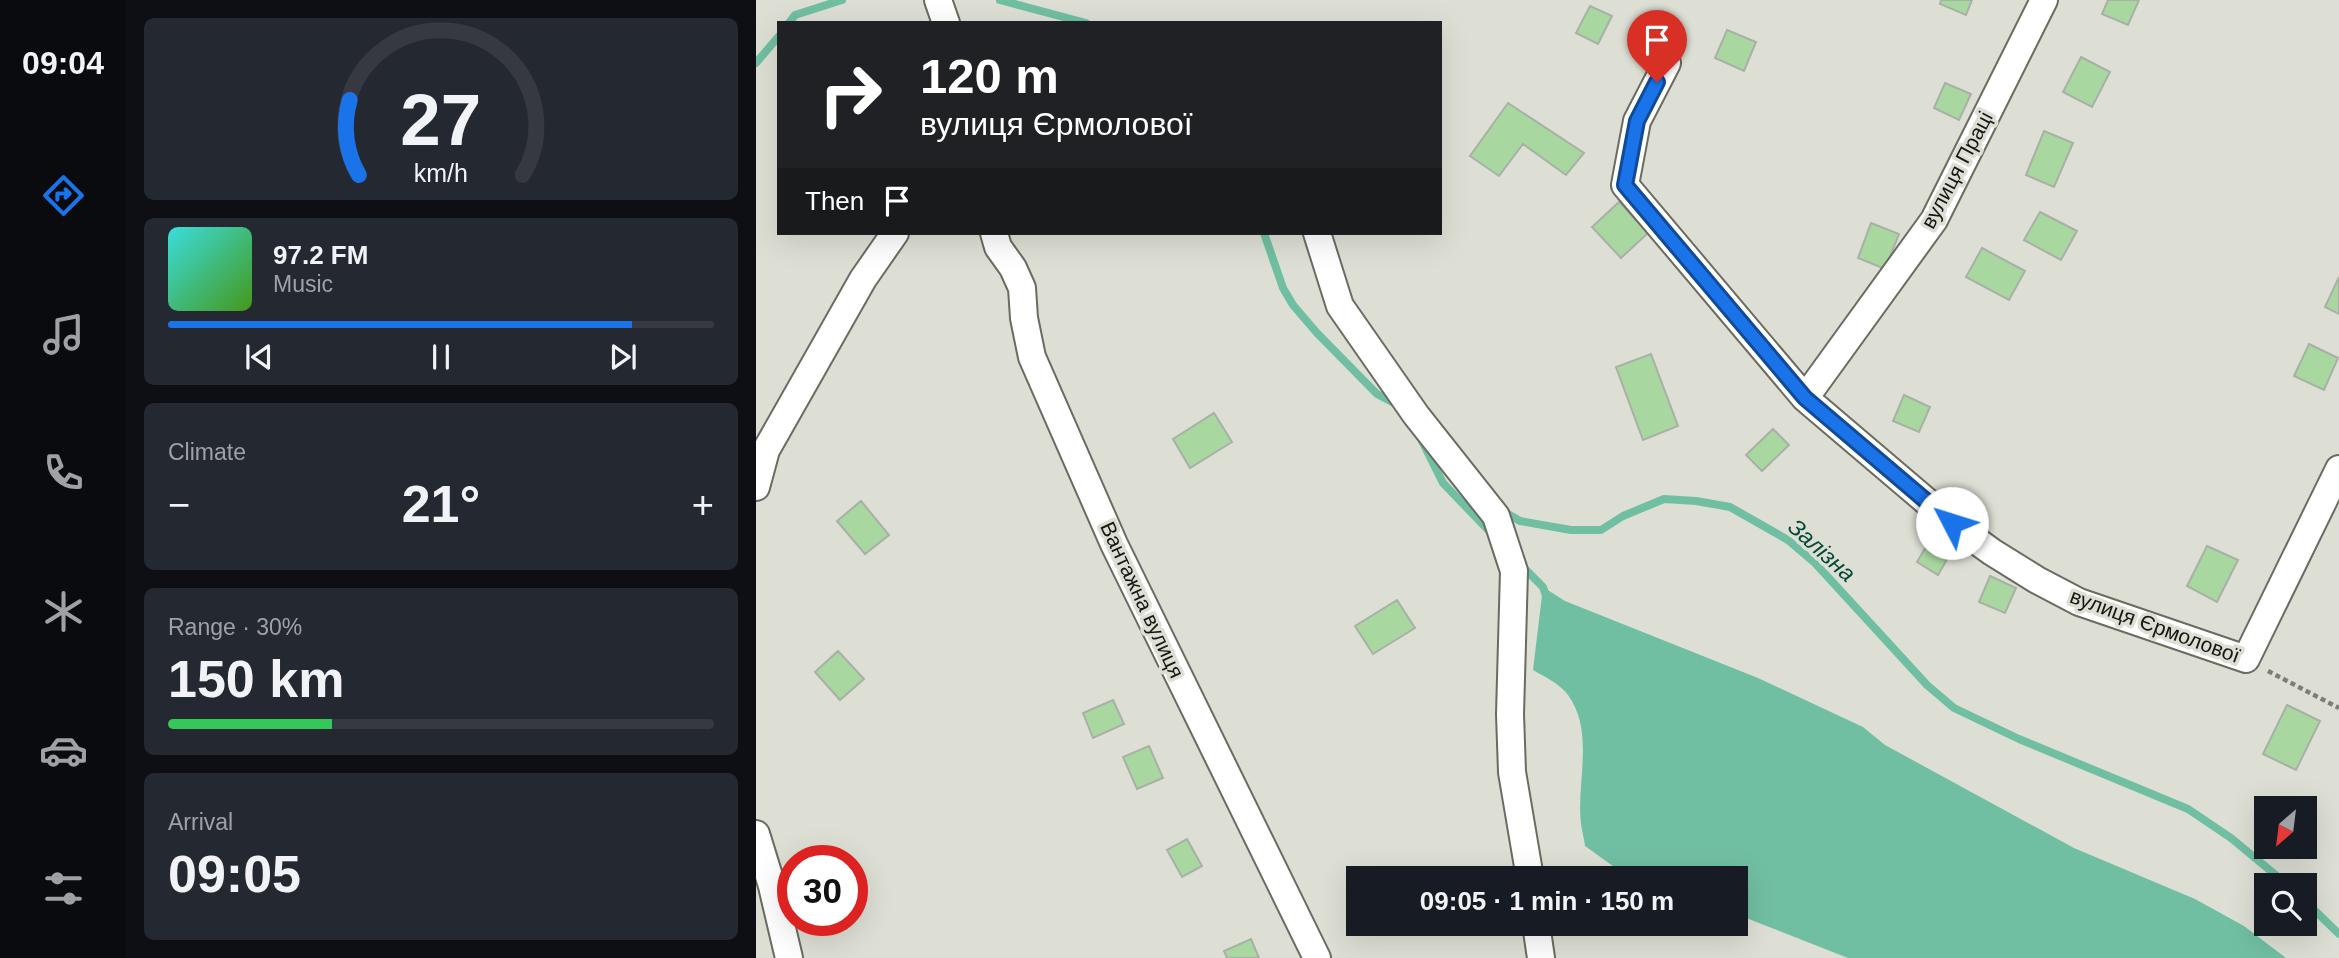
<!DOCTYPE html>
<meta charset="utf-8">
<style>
:root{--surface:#171b24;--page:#242831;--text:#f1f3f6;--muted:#9ea1a6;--line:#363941;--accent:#1a73e8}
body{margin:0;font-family:Helvetica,sans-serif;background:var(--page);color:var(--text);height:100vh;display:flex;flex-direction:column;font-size:26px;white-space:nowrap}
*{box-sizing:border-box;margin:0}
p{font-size:23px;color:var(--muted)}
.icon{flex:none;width:38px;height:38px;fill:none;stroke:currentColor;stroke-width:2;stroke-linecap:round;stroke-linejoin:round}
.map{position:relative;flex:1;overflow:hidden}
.drawer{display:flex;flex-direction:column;gap:18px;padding:18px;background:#0d0f14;width:630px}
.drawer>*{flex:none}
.guide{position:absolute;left:21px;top:21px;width:665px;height:214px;border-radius:0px;box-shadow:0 7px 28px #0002;background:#202124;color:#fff;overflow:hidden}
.needle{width:46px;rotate:208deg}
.tools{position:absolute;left:1498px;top:796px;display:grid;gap:14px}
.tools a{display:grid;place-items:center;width:63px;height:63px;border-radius:0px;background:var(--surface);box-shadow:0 7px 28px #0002;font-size:35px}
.speed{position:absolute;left:21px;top:845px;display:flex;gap:14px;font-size:35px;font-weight:700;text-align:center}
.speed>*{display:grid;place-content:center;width:91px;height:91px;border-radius:50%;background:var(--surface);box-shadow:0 7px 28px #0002;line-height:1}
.speed .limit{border:10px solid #d22;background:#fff;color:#111}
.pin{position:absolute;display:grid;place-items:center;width:60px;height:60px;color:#fff;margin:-72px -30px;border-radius:50% 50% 50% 0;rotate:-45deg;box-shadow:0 0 7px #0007}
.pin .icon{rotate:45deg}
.me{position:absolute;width:77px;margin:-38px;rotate:310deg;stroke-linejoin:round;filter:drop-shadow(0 0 5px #0008)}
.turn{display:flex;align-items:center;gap:24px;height:147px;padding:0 28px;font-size:32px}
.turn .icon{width:91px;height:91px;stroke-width:2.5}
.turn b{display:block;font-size:49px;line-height:60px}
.then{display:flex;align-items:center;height:66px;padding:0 28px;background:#0003;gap:14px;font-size:26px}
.big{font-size:52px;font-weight:600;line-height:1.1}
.drawer .tile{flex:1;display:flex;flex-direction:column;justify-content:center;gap:10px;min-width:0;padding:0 24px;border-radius:10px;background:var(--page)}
.drawer .dial{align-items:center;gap:0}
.dial svg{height:182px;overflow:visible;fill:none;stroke:var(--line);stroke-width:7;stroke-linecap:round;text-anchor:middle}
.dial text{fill:var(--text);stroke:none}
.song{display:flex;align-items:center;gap:21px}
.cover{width:84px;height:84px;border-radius:10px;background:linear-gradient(135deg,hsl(180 70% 55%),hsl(100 70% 35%))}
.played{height:7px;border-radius:4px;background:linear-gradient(90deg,var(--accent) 85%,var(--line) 85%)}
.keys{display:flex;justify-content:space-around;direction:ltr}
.heat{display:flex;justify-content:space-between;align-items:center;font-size:38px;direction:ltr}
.charge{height:10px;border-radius:5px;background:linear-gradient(90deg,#34c759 30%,var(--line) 0)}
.trip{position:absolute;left:590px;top:866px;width:402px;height:70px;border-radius:0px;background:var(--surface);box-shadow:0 7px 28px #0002;font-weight:600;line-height:70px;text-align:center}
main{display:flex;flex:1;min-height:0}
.dock{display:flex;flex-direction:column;width:126px;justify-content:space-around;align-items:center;background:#090b0e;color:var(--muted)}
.dock .icon{width:49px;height:49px}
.dock .current{color:var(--accent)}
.dock b{font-size:32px;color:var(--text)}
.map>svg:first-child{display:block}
.water{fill:#71bfa3}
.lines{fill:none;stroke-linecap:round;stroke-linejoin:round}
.stream{stroke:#71bfa3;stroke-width:8}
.building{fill:#a9d7a0;stroke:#a8b0a7;stroke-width:2}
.minor-casing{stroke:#6a6b61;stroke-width:30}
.path{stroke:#7e7e77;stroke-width:4.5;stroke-dasharray:5 3.5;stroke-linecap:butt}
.minor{stroke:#fff;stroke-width:26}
.route-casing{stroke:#114b97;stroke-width:18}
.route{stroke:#1a73e8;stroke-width:12}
.labels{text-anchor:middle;stroke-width:7;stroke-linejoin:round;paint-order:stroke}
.street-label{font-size:21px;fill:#171713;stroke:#dedfd4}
.water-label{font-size:23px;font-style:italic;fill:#024936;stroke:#dedfd4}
</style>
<main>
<nav class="dock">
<b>09:04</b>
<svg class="icon current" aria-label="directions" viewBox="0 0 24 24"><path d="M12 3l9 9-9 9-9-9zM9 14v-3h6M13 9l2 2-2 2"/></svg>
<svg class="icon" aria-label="music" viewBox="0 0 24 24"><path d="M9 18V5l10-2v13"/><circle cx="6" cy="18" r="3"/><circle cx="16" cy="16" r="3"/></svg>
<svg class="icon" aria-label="phone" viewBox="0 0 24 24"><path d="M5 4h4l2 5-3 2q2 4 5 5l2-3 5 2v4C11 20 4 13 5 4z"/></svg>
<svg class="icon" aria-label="climate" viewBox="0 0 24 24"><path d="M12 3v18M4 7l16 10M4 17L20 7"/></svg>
<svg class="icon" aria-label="car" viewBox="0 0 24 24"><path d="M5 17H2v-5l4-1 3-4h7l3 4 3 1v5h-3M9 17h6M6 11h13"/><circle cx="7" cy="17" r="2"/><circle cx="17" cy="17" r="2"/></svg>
<svg class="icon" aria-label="filters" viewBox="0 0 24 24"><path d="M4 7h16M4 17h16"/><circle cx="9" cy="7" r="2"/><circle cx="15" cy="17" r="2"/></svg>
</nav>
<section class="drawer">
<div class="tile dial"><svg viewBox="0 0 100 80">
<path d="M14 69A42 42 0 1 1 86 69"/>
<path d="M14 69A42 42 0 0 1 10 36" stroke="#1a73e8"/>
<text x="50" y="56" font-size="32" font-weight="700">27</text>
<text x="50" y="72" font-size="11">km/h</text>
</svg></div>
<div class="tile">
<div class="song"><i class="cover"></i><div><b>97.2 FM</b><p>Music</p></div></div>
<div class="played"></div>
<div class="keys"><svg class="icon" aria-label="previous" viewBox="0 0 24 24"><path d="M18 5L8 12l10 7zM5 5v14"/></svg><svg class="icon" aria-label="pause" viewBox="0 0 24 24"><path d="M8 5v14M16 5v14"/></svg><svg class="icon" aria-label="next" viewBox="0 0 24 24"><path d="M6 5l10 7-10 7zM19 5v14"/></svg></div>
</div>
<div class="tile"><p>Climate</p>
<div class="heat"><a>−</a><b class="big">21°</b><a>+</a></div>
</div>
<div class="tile"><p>Range · 30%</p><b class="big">150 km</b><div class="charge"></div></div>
<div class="tile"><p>Arrival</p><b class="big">09:05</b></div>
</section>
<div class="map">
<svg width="1583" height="958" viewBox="0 0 1583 958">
<rect width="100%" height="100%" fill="#dedfd4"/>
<path class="water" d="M 787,587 L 809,601 L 1002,678 L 1107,727 L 1129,745 L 1318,848 L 1439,899 L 1488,926 L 1530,958 L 1092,958 L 980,914 L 980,878 L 879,878 L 861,869 L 829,846 C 828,838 826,831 825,824 C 820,782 839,732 812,695 C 804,684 789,677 777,670 Z"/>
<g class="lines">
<path class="stream" d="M 244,0 L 330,23
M 33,23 L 39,15 L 86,0
M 0,63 L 23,36
M 508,233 L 527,288 L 537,305 L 561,333 L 621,394 L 642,405
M 666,441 L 687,483 L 738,536
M 745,510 L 764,521 L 815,530 L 845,530 L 867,516 L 908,499 L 940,501 L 974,507 L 1032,540 L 1059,563 L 1171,685 L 1198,708 L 1263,739 L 1432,809 L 1475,838 L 1533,886
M 763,563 L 787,587 L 790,596
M 1549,901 L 1583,934"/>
</g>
<path class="building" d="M 1185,0 L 1216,0 L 1210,15 L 1184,4 Z
M 1352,0 L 1383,0 L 1372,25 L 1346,14 Z
M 834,6 L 856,16 L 842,44 L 820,33 Z
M 971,30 L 1000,42 L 988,71 L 959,58 Z
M 1325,57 L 1354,72 L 1336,107 L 1307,92 Z
M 1189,83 L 1215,94 L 1203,120 L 1178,108 Z
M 752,103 L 828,153 L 810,175 L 767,144 L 743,176 L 714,156 Z
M 1288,131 L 1317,143 L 1298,187 L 1270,175 Z
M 863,202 L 892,233 L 865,258 L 836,227 Z
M 1284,212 L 1321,231 L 1305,260 L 1268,240 Z
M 1115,223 L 1143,234 L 1129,269 L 1102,258 Z
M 1226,248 L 1269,271 L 1253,300 L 1210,277 Z
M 1583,277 L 1583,314 L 1569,307 Z
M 1553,344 L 1582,358 L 1568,390 L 1538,376 Z
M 895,354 L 922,426 L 887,440 L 860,367 Z
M 1148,395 L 1174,407 L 1163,432 L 1137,421 Z
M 458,413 L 476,442 L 434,468 L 417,439 Z
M 1017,429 L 1033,445 L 1006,471 L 990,455 Z
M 105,501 L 133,535 L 109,554 L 81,521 Z
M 1177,535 L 1198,547 L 1182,575 L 1161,562 Z
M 1451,546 L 1482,560 L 1461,602 L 1431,586 Z
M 1234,576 L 1260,588 L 1249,613 L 1223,602 Z
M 641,600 L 659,628 L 617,654 L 599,626 Z
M 82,651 L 108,679 L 84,700 L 59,672 Z
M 357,700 L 368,724 L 337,738 L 327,713 Z
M 1531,705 L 1564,721 L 1540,770 L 1507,754 Z
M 393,746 L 407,778 L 381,789 L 367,757 Z
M 431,839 L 446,866 L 426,877 L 411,850 Z
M 495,939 L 503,958 L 471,958 L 468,951 Z"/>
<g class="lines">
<defs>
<path id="minor" d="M 182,0 L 190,23
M 911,63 L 881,121 L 869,185 L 1049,398 L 1196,523 L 1236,552 L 1281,580 L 1323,602 L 1490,659 L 1583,469
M 238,233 L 242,247 L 257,268 L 266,288 L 268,318 L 276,357 L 358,544 L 561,958
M 561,233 L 584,306 L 660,415 L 740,516 L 758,571 L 754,714 L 756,772 L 774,878
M 1049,398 L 1178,220 L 1288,0
M 0,487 L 10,450 L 107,279 L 139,233
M 0,834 L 16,886 L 33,958
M 780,924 L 785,958"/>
</defs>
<use href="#minor" class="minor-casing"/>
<path class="path" d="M 1512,671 L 1583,708"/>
<use href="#minor" class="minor"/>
</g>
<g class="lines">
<defs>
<path id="route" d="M 901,82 L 881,121 L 869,185 L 1049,398 L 1196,523"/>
</defs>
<use href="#route" class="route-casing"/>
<use href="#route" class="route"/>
</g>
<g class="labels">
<g class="street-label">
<text transform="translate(1201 170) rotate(-62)" y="7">вулиця Праці</text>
<text transform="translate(386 600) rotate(65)" y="7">Вантажна вулиця</text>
<text transform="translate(1399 626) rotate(20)" y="7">вулиця Єрмолової</text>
</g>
<g class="water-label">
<text transform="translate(1066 550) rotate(42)" y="8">Залізна</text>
</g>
</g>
</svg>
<div class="tools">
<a><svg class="needle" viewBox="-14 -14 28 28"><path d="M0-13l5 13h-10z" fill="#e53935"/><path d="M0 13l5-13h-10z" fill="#9ea1a6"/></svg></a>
<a><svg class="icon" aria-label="search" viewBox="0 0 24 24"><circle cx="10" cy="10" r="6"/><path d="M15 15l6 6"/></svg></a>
</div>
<div class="speed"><div class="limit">30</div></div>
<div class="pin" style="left:901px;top:82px;background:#d93025"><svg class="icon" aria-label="arrive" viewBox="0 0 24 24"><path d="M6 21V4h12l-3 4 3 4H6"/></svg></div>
<svg class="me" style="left:1196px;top:523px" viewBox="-20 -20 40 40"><circle r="19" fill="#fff"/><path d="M0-13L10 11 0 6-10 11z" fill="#1a73e8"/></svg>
<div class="trip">09:05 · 1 min · 150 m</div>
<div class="guide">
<div class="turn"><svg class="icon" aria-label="right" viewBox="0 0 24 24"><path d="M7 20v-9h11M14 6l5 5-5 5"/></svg><div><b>120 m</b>вулиця Єрмолової</div></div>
<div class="then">Then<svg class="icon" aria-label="arrive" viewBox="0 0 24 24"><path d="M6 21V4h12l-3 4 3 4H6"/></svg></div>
</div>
</div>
</main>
